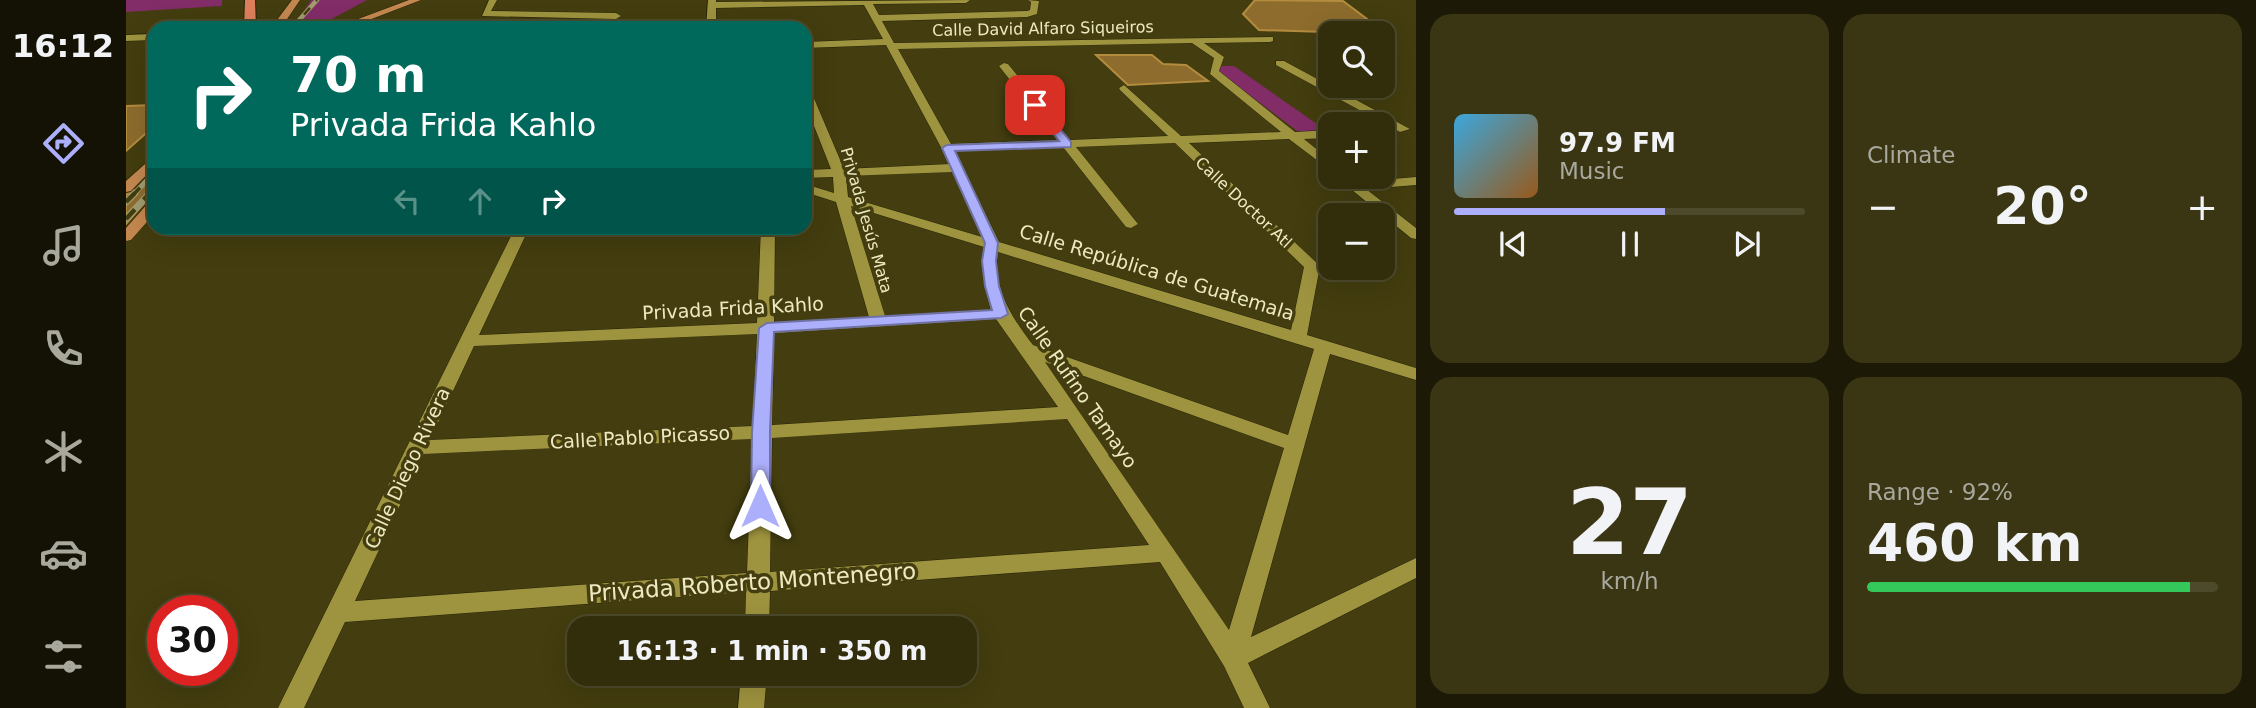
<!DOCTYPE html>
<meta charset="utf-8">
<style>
:root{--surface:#322e0b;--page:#3a3614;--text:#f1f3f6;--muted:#a8a89d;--line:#4d4a2c;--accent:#acaffb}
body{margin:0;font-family:"DejaVu Sans",sans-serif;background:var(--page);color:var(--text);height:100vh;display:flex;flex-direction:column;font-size:26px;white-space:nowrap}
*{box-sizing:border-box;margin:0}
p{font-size:23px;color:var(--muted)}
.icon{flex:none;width:38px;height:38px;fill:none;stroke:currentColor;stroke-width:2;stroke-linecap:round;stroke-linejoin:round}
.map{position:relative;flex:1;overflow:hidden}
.side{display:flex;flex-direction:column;gap:14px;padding:14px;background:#1c1906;width:840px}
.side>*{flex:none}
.banner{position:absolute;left:21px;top:21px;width:665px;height:214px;border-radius:21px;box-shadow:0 7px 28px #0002,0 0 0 2px var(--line);background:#00695c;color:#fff;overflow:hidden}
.buttons{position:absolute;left:1192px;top:21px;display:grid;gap:14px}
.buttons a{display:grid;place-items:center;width:77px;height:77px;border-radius:14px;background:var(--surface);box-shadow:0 7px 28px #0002,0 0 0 2px var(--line);font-size:35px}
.speed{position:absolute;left:21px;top:595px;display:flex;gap:14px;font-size:35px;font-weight:700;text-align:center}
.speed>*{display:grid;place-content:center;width:91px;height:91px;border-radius:50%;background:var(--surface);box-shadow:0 7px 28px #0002,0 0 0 2px var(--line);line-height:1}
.speed .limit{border:10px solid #d22;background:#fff;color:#111}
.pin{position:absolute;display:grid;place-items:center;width:60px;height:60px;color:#fff;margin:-30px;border-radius:14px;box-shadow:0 4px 10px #0006}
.me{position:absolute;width:77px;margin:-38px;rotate:0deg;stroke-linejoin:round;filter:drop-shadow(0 0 5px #0008)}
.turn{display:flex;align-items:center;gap:24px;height:147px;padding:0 28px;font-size:32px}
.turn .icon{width:91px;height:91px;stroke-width:2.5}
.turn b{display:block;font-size:49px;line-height:60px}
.lanes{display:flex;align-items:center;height:66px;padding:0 28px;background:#0003;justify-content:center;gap:35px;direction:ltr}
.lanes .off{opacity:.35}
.big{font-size:52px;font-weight:600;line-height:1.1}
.side .tile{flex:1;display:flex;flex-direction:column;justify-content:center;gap:10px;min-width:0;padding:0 24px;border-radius:21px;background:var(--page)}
.side .dial{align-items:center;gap:0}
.dial b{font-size:91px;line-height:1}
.song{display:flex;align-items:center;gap:21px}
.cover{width:84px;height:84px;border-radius:10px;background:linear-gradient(135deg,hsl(200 70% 55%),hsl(30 70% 35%))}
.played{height:7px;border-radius:4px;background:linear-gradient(90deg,var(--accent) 60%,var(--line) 60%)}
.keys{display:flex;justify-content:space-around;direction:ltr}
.heat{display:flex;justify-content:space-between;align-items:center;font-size:38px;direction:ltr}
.charge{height:10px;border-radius:5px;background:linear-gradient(90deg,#34c759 92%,var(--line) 0)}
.side .tiles{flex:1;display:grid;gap:14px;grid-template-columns:repeat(2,1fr)}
.trip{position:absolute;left:441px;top:616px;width:410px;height:70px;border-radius:21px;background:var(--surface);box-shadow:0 7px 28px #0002,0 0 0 2px var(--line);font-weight:600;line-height:70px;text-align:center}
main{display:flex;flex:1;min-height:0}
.menu{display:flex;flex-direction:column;width:126px;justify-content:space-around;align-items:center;background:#141204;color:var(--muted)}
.menu .icon{width:49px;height:49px}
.menu .selected{color:var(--accent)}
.menu b{font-size:32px;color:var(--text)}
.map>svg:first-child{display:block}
.green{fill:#822c68}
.building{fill:#8d6c2d;stroke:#b48c3e;stroke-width:2}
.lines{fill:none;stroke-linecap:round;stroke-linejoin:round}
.minor-casing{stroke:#272409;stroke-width:1}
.primary-casing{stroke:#272409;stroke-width:1}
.motorway-casing{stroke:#272409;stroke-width:2}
.minor{fill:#9e933e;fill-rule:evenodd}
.primary{fill:#c4874f;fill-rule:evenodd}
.motorway{fill:#dd7f5a;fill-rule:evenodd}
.rail-far2-casing{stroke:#a19b70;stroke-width:4.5}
.rail-far1-casing{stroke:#a19b70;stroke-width:5}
.rail-casing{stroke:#a19b70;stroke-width:7}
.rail-far2{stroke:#433d0f;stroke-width:2.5;stroke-dasharray:9;stroke-linecap:butt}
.rail-far1{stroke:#433d0f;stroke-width:3.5;stroke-dasharray:10;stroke-linecap:butt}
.rail{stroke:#433d0f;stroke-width:4.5;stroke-dasharray:13;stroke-linecap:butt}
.route{fill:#acaffb;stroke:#7072a3;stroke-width:2}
.labels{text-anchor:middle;stroke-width:7;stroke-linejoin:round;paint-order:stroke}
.far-street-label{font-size:16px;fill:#eee9c0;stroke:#433d0f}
.street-label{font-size:19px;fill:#eee9c0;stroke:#433d0f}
.near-street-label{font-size:23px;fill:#eee9c0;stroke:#433d0f}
</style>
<main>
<nav class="menu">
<b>16:12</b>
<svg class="icon selected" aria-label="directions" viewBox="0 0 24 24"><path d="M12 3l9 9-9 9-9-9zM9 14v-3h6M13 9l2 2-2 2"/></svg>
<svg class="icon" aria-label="music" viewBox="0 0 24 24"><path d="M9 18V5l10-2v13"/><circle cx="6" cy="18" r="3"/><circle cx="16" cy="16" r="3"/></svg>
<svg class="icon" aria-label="phone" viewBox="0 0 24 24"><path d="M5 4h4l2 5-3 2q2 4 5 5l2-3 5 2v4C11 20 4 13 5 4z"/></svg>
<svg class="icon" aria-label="climate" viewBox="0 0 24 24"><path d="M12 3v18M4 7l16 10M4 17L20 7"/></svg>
<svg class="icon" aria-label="car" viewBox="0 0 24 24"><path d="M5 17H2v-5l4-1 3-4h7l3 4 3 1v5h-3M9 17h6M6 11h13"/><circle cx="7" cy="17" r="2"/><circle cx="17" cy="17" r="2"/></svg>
<svg class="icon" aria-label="filters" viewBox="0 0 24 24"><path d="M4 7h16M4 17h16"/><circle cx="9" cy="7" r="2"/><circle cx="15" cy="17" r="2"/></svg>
</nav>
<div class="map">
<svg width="1290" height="708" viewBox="0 0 1290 708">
<rect width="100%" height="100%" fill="#433d0f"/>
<path class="green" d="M 0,0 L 96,0 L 96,6 L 0,12 Z
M 185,0 L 241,0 L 189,28 L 168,28 Z
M 1095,66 L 1108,66 L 1201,131 L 1174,133 L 1093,72 Z"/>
<path class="building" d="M 1129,0 L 1217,1 L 1261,34 L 1133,30 L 1117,14 Z
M 970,55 L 1026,55 L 1037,64 L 1060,65 L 1082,81 L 1002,85 Z
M 28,105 L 28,126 L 0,151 L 0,106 Z
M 28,171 L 28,199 L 21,200 L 0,224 L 0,194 L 7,193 Z"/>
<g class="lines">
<defs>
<path id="minor" d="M 363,0 L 371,0 L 365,11 L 490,13 L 495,16 L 490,19 L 356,16 Z
M 582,0 L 590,0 L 590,2 L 844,0 L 840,3 L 747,4 L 753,15 L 901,11 L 904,10 L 905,2 L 902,0 L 913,1 L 911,14 L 901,17 L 756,21 L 768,43 L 1147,37 L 1147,41 L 1144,42 L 1078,43 L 1098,57 L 1093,71 L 1169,132 L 1204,130 L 1204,138 L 1178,139 L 1204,160 L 1204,170 L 1163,139 L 1063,143 L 1194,266 L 1181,335 L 1290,368 L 1290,380 L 1204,354 L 1125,637 L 1290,558 L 1290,578 L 1122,663 L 1144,708 L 1118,708 L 1098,666 L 1034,562 L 644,591 L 643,628 L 619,628 L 620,592 L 219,622 L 178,708 L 152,708 L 389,228 L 403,228 L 353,335 L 631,323 L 635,228 L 649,228 L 648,323 L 743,317 L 710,202 L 679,192 L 679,184 L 708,193 L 707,177 L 679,178 L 679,170 L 705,169 L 679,103 L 679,86 L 684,89 L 718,169 L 824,164 L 760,45 L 679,48 L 679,42 L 757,39 L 738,5 L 590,8 L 590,28 L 580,28 ZM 1066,43 L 1088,58 L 1084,74 L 1155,132 L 1055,136 L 998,85 L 993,88 L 994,90 L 1042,136 L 944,140 L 882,64 L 878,63 L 873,66 L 931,140 L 825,144 L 772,49 ZM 1049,143 L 1178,267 L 1165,330 L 873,242 L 829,151 L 937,147 L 1000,227 L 1005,228 L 1012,224 L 950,147 ZM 827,172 L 856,237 L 722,197 L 720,176 ZM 725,206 L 858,247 C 854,269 859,288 865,310 L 759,316 ZM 872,252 L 1188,349 L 1162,435 L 907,345 C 886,318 866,288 872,252 ZM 870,319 L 932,407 L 646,425 L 648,333 ZM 631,334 L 627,426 L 304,440 L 348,346 ZM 919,362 L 1158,448 L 1103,630 ZM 941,419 L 1023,545 L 644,572 L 646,438 ZM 626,439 L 621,573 L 229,601 L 298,454 Z
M 28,34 L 28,40 L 0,41 L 0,35 Z
M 1150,61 L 1158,61 L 1284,129 L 1274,132 L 1150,65 Z
M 1210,177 L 1225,177 L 1231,182 L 1290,177 L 1290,185 L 1240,189 L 1290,228 L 1290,239 L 1285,238 Z
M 615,674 L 641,674 L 638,708 L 612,708 Z"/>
<path id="primary" d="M 166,0 L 174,0 L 155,28 L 145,28 Z
M 283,0 L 295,0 L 222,28 L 208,28 Z
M 28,156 L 28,167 L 5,191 L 0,192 L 0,181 Z
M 28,201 L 28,214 L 5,240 L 0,241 L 0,228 L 23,202 Z"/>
<path id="motorway" d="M 119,0 L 129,0 L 130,28 L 118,28 Z"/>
</defs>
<use href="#minor" class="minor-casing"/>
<use href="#primary" class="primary-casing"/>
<use href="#motorway" class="motorway-casing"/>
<use href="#minor" class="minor"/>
<use href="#primary" class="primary"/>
<use href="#motorway" class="motorway"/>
<defs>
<path id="rail-far2" d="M 166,28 L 191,0"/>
<path id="rail-far1" d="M 7,195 L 28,173
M 23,195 L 28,189"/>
<path id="rail" d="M 0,202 L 9,193
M 0,219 L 24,193"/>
</defs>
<use href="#rail-far2" class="rail-far2-casing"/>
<use href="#rail-far1" class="rail-far1-casing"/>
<use href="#rail" class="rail-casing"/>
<use href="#rail-far2" class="rail-far2"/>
<use href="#rail-far1" class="rail-far1"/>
<use href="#rail" class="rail"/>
</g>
<path class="route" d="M 906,103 L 913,103 L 945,142 L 945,147 L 829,151 L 872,243 L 870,261 L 873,286 L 882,314 L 875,318 L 648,332 L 644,432 L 644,506 L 641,511 L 634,514 L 628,511 L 625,506 L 626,432 L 633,328 L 641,323 L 866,310 L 859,286 L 856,261 L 859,243 L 816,148 L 821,145 L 933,141 L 906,107 Z"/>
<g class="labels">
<g class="far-street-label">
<text transform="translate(917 28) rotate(-1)" y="6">Calle David Alfaro Siqueiros</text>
<text transform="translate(1118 202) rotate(43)" y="6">Calle Doctor Atl</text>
<text transform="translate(741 220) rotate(74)" y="6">Privada Jesús Mata</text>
</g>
<g class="street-label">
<text transform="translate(1031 272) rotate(17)" y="7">Calle República de Guatemala</text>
<text transform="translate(607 308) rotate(-3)" y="7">Privada Frida Kahlo</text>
<text transform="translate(952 387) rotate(55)" y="7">Calle Rufino Tamayo</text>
<text transform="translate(514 437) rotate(-3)" y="7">Calle Pablo Picasso</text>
<text transform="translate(281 468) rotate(-65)" y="7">Calle Diego Rivera</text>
</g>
<g class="near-street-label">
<text transform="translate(626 582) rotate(-4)" y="8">Privada Roberto Montenegro</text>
</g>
</g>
</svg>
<div class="buttons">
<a><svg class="icon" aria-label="search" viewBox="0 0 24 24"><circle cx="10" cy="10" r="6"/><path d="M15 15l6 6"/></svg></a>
<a>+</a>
<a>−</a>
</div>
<div class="speed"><div class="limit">30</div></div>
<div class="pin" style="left:909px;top:105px;background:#d93025"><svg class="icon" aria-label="arrive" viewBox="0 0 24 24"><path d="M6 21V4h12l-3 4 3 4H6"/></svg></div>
<svg class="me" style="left:634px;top:506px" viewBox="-20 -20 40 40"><path d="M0-17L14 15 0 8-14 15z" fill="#acaffb" stroke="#fff" stroke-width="4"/></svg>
<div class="trip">16:13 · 1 min · 350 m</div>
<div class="banner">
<div class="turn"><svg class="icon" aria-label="right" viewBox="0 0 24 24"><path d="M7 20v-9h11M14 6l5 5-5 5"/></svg><div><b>70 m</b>Privada Frida Kahlo</div></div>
<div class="lanes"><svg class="icon off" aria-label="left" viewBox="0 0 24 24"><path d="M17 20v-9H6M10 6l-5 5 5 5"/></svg><svg class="icon off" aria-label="ahead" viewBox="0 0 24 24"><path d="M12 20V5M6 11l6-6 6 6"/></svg><svg class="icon" aria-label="right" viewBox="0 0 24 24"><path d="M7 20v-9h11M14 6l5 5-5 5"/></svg></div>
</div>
</div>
<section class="side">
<div class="tiles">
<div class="tile">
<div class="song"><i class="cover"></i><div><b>97.9 FM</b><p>Music</p></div></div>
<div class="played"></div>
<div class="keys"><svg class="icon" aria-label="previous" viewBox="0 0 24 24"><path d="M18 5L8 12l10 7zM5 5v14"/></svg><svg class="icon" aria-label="pause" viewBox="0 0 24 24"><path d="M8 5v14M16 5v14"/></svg><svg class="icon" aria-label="next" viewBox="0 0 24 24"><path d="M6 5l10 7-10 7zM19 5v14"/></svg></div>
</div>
<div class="tile"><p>Climate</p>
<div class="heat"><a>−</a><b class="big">20°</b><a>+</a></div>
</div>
<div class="tile dial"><b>27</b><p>km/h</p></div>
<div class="tile"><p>Range · 92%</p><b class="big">460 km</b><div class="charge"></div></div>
</div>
</section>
</main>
